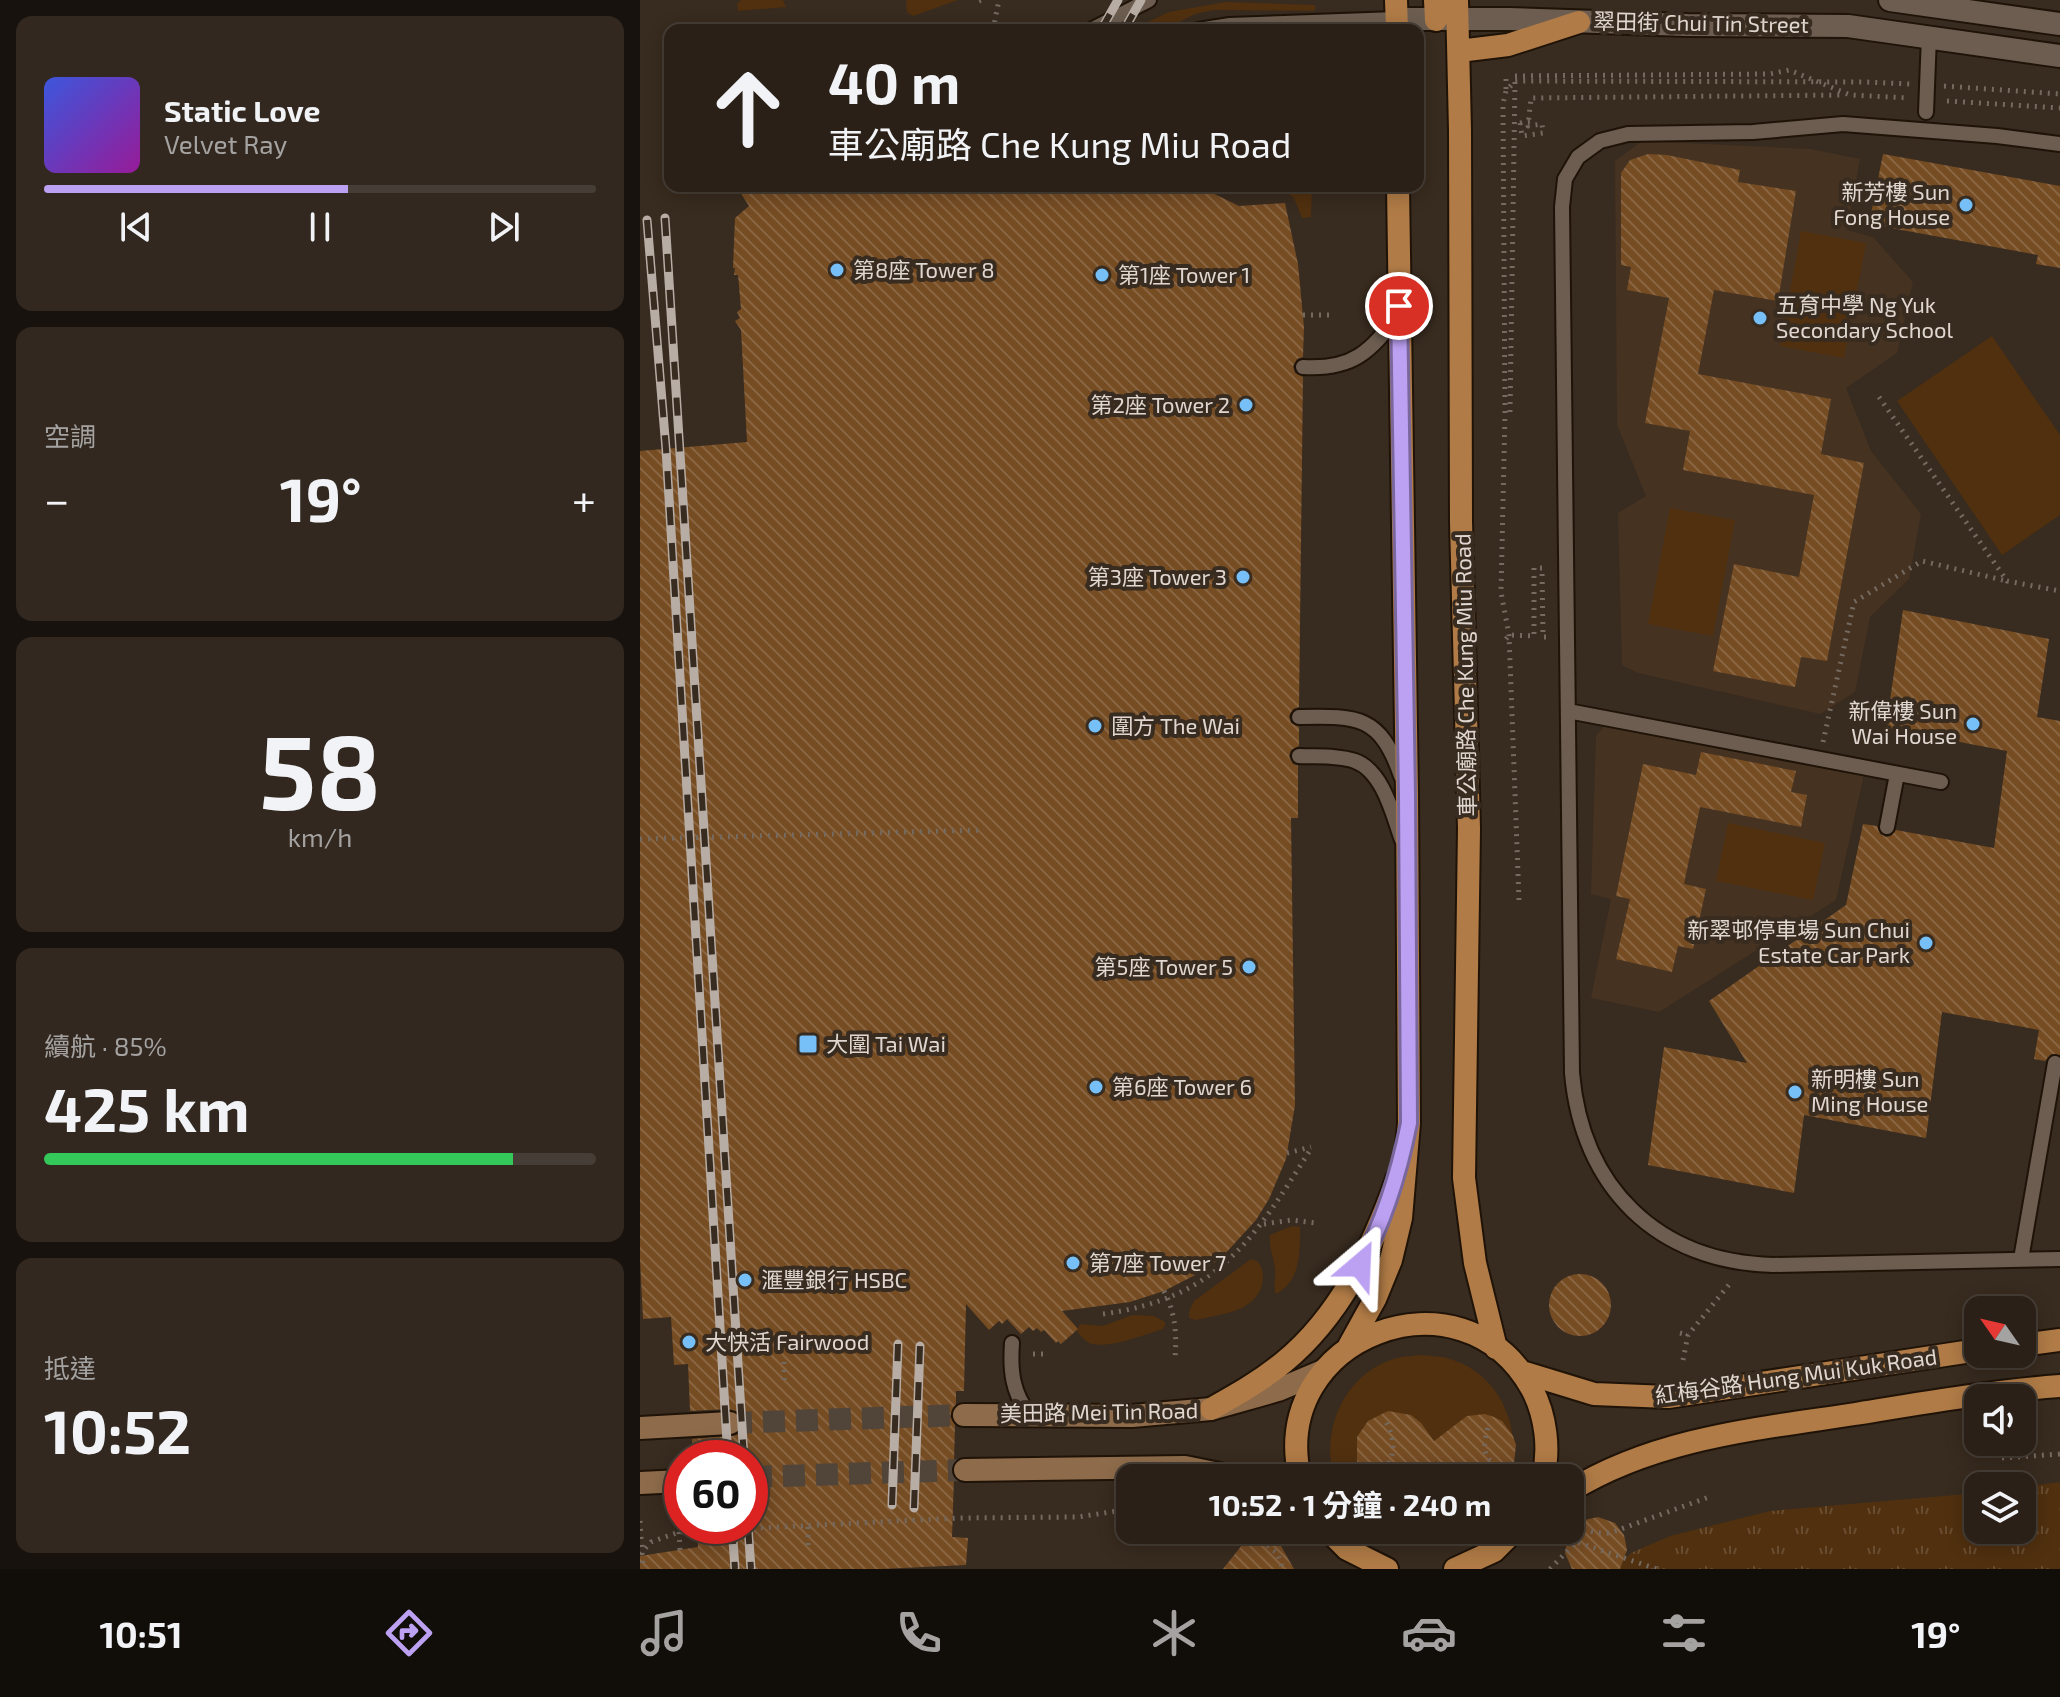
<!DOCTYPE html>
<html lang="zh-TW">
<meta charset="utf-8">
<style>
:root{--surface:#2a2017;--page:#322820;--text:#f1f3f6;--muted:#a5a3a1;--line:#463e36;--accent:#bca0f2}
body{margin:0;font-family:"Exo 2","Noto Sans TC",sans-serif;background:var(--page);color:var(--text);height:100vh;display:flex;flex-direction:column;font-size:30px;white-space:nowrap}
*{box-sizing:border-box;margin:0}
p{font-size:26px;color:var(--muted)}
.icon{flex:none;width:44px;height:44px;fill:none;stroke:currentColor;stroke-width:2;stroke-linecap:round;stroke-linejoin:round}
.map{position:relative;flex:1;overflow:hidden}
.side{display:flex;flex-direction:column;gap:16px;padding:16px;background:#17120d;width:640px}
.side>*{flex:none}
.top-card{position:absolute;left:24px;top:24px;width:760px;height:168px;border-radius:16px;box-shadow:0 4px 20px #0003,0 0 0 2px var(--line);background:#2a2017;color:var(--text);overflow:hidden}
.needle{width:52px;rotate:304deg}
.tools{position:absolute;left:1324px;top:1296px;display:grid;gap:16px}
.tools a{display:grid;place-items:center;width:72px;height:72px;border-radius:16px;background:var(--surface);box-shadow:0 4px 20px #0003,0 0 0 2px var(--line);font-size:40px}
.speed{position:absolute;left:24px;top:1440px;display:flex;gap:16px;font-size:40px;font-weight:700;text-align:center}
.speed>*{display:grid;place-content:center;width:104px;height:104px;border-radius:50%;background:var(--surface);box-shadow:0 4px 20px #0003,0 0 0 2px var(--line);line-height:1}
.speed .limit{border:12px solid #d22;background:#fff;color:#111}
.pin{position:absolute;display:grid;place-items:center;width:68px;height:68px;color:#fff;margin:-34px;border:4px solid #fff;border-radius:50%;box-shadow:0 2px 8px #0007}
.me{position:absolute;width:88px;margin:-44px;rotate:26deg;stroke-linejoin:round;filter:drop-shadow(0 0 6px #0008)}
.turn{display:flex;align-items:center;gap:28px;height:168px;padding:0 32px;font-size:36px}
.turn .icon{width:104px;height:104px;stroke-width:2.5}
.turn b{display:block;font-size:56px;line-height:68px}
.big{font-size:60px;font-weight:700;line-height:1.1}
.side .card{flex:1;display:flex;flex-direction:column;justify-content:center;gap:12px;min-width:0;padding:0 28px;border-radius:16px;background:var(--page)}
.side .dial{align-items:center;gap:0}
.dial b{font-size:104px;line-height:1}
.song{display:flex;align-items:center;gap:24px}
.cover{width:96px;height:96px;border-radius:12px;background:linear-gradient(135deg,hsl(230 70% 55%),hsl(300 70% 35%))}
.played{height:8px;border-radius:4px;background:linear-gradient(90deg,var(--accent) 55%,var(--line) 55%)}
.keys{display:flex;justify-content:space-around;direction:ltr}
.heat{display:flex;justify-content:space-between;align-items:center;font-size:44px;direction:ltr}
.charge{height:12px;border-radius:6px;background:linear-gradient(90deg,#34c759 85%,var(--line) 0)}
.trip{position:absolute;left:476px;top:1464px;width:468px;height:80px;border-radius:16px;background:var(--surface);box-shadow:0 4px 20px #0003,0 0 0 2px var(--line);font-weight:700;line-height:80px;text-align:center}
.dock{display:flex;height:128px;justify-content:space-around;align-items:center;background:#110d09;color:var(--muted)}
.dock .icon{width:56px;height:56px}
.dock .on{color:var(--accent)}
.dock b{font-size:36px;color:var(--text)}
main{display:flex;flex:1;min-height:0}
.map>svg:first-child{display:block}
.built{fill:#453221}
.grass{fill:#50300f}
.park{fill:url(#park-tufts)}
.building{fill:url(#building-back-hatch)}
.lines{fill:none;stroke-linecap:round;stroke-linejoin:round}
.secondary-tunnel{stroke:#51453a;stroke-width:22;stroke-dasharray:22 11;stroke-linecap:butt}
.service-casing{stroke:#1f1308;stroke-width:18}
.tertiary-casing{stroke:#1f1308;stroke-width:26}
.secondary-casing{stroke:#1f1308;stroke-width:26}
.primary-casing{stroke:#1f1308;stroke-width:26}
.path{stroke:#756a60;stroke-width:5;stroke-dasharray:2 6;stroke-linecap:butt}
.service{stroke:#6c5d50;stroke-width:14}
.tertiary{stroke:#6c5d50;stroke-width:22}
.secondary{stroke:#8e6c4b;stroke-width:22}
.primary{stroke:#b07b46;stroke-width:22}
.rail-casing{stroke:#b7ada5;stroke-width:9}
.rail{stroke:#382b1f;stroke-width:6;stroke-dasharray:18;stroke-linecap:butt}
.path-bridge{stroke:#756a60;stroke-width:5;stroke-dasharray:2 6;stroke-linecap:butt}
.route-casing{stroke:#7a689d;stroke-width:20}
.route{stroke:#bca0f2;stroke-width:14}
.poi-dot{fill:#77bff7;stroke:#382b1f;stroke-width:3}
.labels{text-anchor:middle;stroke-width:8;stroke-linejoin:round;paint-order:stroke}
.street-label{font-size:22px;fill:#e0d7d0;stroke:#382b1f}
.poi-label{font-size:22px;fill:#e0d7d0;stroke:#382b1f;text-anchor:start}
</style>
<main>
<section class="side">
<div class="card">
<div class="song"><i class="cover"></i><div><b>Static Love</b><p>Velvet Ray</p></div></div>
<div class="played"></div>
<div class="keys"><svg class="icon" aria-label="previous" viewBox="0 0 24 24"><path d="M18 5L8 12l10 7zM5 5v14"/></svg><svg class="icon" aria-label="pause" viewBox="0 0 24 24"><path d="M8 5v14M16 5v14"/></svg><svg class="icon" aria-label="next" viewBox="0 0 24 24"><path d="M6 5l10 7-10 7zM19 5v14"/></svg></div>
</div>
<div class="card"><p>空調</p>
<div class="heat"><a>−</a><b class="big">19°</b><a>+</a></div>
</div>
<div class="card dial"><b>58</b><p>km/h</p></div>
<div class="card"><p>續航 · 85%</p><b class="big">425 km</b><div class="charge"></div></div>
<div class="card"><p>抵達</p><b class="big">10:52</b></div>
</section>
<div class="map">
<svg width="1420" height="1569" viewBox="0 0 1420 1569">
<defs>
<pattern id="park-tufts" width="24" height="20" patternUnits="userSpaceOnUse" patternTransform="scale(2)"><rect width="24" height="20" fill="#50300f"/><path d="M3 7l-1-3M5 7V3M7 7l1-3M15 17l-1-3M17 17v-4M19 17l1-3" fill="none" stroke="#694d31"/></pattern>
<pattern id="building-back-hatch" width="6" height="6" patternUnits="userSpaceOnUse" patternTransform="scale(2)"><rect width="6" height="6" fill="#764c23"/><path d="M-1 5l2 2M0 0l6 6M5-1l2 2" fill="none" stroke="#896542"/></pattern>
</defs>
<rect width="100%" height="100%" fill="#382b1f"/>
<path class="built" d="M 1002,141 L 1170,149 L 1220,159 L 1207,230 L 1233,237 L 1273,282 L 1257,353 L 1206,388 L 1231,451 L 1281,514 L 1269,579 L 1230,617 L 1215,692 L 1180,714 L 998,673 L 982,665 L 978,513 L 1006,496 L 977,425 L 975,161 Z
M 971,718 L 1225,770 L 1196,900 L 1019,1012 L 951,998 L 971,899 L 951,894 L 956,736 Z"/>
<path class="grass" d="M 101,0 L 143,0 L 146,7 L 98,11 L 97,4 Z
M 266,0 L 318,0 L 273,16 L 267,12 Z
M 586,2 L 675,5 L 675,11 L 573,10 L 555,14 L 524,30 L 491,30 L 529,12 Z
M 640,186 L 672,186 L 671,217 L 662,218 L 654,198 Z
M 1161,231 L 1226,243 L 1204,358 L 1140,346 Z
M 1352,336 L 1420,435 L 1420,515 L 1362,555 L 1257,401 Z
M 1030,508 L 1095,520 L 1073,636 L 1008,624 Z
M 1088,823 L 1185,843 L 1173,900 L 1076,881 Z
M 652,1226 L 660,1227 C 660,1252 661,1281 636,1294 C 633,1286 636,1277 635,1268 C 633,1256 629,1248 630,1235 Z
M 611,1259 L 617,1261 C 623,1268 624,1275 622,1285 C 614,1313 580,1314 556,1320 L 549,1318 L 549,1312 L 554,1301 Z
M 492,1315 L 514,1316 L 525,1322 L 525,1325 L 523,1329 C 503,1335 471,1348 452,1344 C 445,1342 441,1336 437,1331 L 440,1324 L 463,1326 Z
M 782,1355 C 790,1356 799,1356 807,1358 C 860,1372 884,1429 869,1478 L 694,1478 C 680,1429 705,1372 757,1358 C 765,1356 774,1356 782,1355 Z
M 736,1530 L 826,1530 C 795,1544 767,1545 736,1530 Z"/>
<path class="park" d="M 1420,1482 L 1420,1569 L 974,1569 L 991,1553 L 1030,1536 L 1130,1511 L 1338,1493 L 1338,1530 L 1382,1530 L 1382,1487 Z"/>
<path class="building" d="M 1008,154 L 1027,155 L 1100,170 L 1098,182 L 1156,191 L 1138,301 L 1074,290 L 1058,374 L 1191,399 L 1181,454 L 1224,463 L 1187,661 L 1161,657 L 1155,687 L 1073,671 L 1094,564 L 1159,577 L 1174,495 L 1043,470 L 1050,431 L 1005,423 L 1029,298 L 987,290 L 991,267 L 981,265 L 981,173 L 990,160 Z
M 1243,154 L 1420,186 L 1420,268 L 1396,264 L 1398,255 L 1229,224 Z
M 96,186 L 558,186 L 599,206 L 645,203 L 658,264 L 664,327 L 663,357 L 657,359 L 653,366 L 655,373 L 663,377 L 659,707 L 653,709 L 649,716 L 651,723 L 659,727 L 659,746 L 651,750 L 649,756 L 653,764 L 658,766 L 658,818 L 651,818 L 655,1105 L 646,1159 L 629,1199 L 616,1220 L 583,1256 L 563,1271 L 524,1291 L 490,1302 L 422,1311 L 438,1329 L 421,1344 L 418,1341 L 416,1343 L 404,1330 L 401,1332 L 397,1328 L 393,1331 L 389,1327 L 381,1334 L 367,1319 L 362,1324 L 359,1321 L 349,1330 L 326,1304 L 324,1391 L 316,1391 L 316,1404 L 310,1416 L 315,1425 L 314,1462 L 311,1469 L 314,1478 L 312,1537 L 328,1538 L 326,1565 L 241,1569 L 0,1569 L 0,1556 L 58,1547 L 57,1526 L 110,1526 L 110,1458 L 53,1458 L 52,1439 L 97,1435 L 103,1429 L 102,1416 L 90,1409 L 50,1411 L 48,1364 L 34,1365 L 31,1317 L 3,1319 L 0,1259 L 0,451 L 107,442 L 101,330 L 95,321 L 100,318 L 97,312 L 101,309 L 98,275 L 94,275 L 95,268 L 93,268 L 95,218 L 109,206 Z
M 1263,610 L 1409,639 L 1397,717 L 1420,721 L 1420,1055 L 1411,1054 L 1405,1061 L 1394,1059 L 1399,1030 L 1302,1012 L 1286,1138 L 1164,1115 L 1154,1193 L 1008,1165 L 1024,1047 L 1107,1063 L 1069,1001 L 1206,905 L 1223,824 L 1237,826 L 1240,834 L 1246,837 L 1251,836 L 1256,830 L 1354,848 L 1367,751 L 1246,728 Z
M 1061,752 L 1156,771 L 1151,792 L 1167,795 L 1161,827 L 1060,807 L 1044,884 L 1066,889 L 1053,949 L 1038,946 L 1032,972 L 976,959 L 990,899 L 976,896 L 1003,764 L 1056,775 Z
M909 1305a31 31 0 1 1 62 0a31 31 0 1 1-62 0Z
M 748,1411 L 771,1415 L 781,1423 L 794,1441 L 827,1416 L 845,1414 L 854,1417 L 862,1421 L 873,1436 L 876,1445 L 874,1463 L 865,1478 L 813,1478 L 796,1461 L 777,1478 L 728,1478 L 717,1461 L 717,1437 L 728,1421 Z
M 958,1517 L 975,1523 L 984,1535 L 987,1550 L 980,1569 L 932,1569 L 925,1553 L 928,1535 L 940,1521 Z
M 618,1539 L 627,1540 L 641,1546 L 654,1569 L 583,1569 L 602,1545 Z"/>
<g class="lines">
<path class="secondary-tunnel" d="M 90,1423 L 324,1415
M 110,1477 L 325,1470"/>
<defs>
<path id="service" d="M 451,30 L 509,0
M 558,30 L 590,25 L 757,19
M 1286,112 L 1289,36
M 1420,144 L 1357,136 L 1203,124 L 1113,132 L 988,134 L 960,141 L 938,157 L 925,179 L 922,207 L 932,1073 C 942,1187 1017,1262 1133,1265 L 1420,1259
M 663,367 C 713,370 730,352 759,314
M 928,711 L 1301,782
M 659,717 C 718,716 740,715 761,776
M 659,756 C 677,757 697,755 715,761 C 743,771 753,815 762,840
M 1247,827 L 1257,774
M 1381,1259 L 1415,1063
M 372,1343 C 370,1370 372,1393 390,1415"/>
<path id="tertiary" d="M 1250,0 L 1420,24
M 757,19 L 869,19 L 1047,25 L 1208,26 L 1420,56"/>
<path id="secondary" d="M 324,1415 L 492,1416 L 571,1409 L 638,1390 L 683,1371
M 0,1428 L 90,1423
M 325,1470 L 545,1467 L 599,1478
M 0,1483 L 42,1481"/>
<path id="primary" d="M 756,0 L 757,30
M 795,0 L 796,20
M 817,0 L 820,130 L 821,522 L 829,829 L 824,1178 L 835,1263 L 856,1348
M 819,51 L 868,45 L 939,22
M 1382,1345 L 1420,1340
M 709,1346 L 735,1299 L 751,1260 L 761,1218 L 769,1123 L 767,795 L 758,186
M 882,1372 L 954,1394 L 1028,1397 L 1338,1350
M 571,1409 C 596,1395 621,1381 644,1362 C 700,1316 733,1247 757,1179
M 660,1478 C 627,1337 822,1262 892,1389 C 906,1416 910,1449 903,1478
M 930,1491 C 1016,1438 1117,1429 1215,1414 C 1283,1403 1352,1391 1420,1386
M 688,1530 L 707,1549 L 747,1569
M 815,1569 L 854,1551 L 875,1530"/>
</defs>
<use href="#service" class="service-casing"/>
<use href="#tertiary" class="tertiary-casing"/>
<use href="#secondary" class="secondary-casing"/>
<use href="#primary" class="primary-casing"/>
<path class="path" d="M 339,1 L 342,0
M 353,30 L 359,0
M 875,76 L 1130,74 L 1149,70 L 1210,95 L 1269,98
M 1304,86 L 1420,94
M 866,89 L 866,74
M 1307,101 L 1420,108
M 880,123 L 882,136 L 903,133 L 902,124 L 888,126 L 891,98 L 1205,95
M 663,315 L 689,315
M 1239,397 L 1367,581 L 1420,591
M 870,412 L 875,81
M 866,639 L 869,635 L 894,636 L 894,568 L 902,568 L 903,637 L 907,637
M 1183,742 L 1214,602 L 1282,561 L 1367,581
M 0,839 L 344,830
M 879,900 L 869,635 L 861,592 L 865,413 L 863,104 L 866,91 L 875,81 L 1225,82 L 1270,84
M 647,1153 L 671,1147
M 624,1224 L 652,1220 L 675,1223
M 524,1291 C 535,1312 537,1334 535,1358
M 463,1314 C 579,1298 614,1239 672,1147
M 1040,1333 L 1048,1335
M 393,1354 L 405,1354
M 1043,1360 L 1048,1335 L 1092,1281
M 144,1362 L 144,1380
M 848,1428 C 838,1459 851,1462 874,1478
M 1362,1458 L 1420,1454
M 745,1470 C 756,1455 755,1438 746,1422
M 930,1520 C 944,1530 953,1534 970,1533 L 1069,1497
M 168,1527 L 168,1549
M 609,1530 L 637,1553 L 643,1569
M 39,1532 L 40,1550
M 0,1554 L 11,1542 L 39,1532 L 319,1518 L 438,1517 L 490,1509
M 910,1569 L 936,1542 L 1017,1569"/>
<use href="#service" class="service"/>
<use href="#tertiary" class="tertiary"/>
<use href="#secondary" class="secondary"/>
<use href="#primary" class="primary"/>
<defs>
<path id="rail" d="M 461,30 L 478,0
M 484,30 L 501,0
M 25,218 L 104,1458
M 7,220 L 26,449 L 88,1458
M 252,1505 L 258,1344
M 274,1508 L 280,1346
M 92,1526 L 95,1569
M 108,1526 L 111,1569"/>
</defs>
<use href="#rail" class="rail-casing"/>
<use href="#rail" class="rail"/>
<path class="path-bridge" d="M 880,123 L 895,120
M 0,1521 L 3,1569"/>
</g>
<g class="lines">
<defs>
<path id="route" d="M 720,1265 C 745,1220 759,1173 769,1123 L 767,795 L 759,306"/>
</defs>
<use href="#route" class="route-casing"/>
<use href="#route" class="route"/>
</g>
<g class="poi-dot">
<circle cx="1326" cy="205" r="8"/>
<circle cx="197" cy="270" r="8"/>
<circle cx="462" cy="275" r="8"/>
<circle cx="1120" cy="318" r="8"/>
<circle cx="606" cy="405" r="8"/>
<circle cx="603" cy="577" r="8"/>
<circle cx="1333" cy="724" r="8"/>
<circle cx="455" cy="726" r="8"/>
<circle cx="1286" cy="943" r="8"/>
<circle cx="609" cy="967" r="8"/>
<rect x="158" y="1034" width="20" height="20" rx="4"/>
<circle cx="456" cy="1087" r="8"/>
<circle cx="1155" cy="1092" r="8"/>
<circle cx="433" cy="1263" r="8"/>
<circle cx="105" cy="1280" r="8"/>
<circle cx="49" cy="1342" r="8"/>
</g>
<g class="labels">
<g class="street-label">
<text transform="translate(1061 23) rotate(1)" y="8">翠田街 Chui Tin Street</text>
<text transform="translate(825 675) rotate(-91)" y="8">車公廟路 Che Kung Miu Road</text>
<text transform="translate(1156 1376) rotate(-8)" y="8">紅梅谷路 Hung Mui Kuk Road</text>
<text transform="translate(459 1412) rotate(-1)" y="8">美田路 Mei Tin Road</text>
</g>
<g class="poi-label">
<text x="1310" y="200" text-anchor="end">新芳樓 Sun<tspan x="1310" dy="25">Fong House</tspan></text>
<text x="213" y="278">第8座 Tower 8</text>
<text x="478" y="283">第1座 Tower 1</text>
<text x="1136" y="313">五育中學 Ng Yuk<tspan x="1136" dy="25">Secondary School</tspan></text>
<text x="590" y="413" text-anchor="end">第2座 Tower 2</text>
<text x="587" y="585" text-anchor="end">第3座 Tower 3</text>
<text x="1317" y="719" text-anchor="end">新偉樓 Sun<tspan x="1317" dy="25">Wai House</tspan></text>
<text x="471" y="734">圍方 The Wai</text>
<text x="1270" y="938" text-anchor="end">新翠邨停車場 Sun Chui<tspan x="1270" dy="25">Estate Car Park</tspan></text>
<text x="593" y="975" text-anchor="end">第5座 Tower 5</text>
<text x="186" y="1052">大圍 Tai Wai</text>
<text x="1171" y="1087">新明樓 Sun<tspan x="1171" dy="25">Ming House</tspan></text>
<text x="472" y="1095">第6座 Tower 6</text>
<text x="449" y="1271">第7座 Tower 7</text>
<text x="121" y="1288">滙豐銀行 HSBC</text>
<text x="65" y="1350">大快活 Fairwood</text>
</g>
</g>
</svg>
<div class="tools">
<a><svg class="needle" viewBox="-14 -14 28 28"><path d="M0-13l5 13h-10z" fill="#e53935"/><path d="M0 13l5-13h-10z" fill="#a5a3a1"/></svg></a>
<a><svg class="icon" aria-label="sound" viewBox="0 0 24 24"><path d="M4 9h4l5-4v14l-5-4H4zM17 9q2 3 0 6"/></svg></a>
<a><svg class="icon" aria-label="layers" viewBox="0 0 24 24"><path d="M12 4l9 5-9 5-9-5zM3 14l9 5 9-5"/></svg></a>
</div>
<div class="speed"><div class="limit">60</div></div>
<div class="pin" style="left:759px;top:306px;background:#d93025"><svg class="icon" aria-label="arrive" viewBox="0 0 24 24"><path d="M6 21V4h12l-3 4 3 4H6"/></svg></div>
<svg class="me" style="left:720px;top:1265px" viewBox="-20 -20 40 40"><path d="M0-17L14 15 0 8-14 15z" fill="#bca0f2" stroke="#fff" stroke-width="4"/></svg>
<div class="trip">10:52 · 1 分鐘 · 240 m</div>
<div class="top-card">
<div class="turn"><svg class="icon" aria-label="ahead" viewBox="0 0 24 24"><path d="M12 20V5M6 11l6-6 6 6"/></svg><div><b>40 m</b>車公廟路 Che Kung Miu Road</div></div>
</div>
</div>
</main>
<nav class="dock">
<b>10:51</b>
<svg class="icon on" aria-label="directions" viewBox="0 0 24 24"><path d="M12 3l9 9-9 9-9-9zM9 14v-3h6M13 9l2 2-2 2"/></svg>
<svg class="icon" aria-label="music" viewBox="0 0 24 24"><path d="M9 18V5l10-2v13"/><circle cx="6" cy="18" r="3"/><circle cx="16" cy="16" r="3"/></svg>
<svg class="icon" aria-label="phone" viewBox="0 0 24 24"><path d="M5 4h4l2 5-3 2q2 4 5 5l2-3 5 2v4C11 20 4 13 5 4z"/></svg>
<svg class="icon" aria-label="climate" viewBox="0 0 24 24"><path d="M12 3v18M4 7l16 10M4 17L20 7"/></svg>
<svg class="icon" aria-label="car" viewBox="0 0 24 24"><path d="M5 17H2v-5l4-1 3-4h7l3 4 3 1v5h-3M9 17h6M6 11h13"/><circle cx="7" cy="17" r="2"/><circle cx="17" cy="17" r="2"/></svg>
<svg class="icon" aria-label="filters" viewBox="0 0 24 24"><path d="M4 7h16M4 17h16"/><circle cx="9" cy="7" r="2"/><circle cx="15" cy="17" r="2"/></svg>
<b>19°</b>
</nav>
